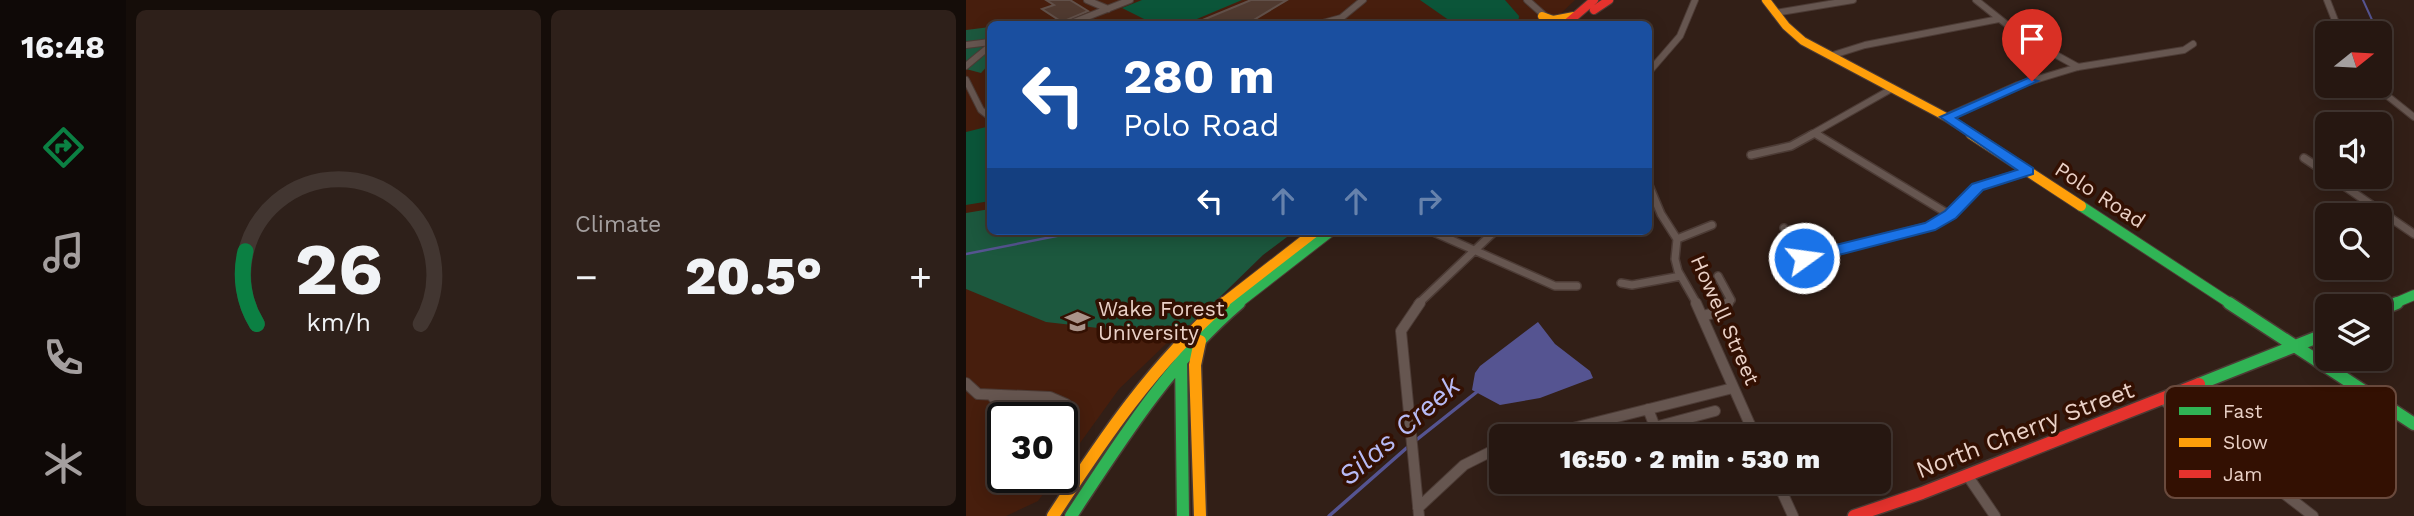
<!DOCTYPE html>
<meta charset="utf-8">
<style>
:root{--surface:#261711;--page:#2e201a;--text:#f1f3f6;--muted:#a49f9f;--line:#423631;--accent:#0b8043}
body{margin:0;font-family:"Work Sans",sans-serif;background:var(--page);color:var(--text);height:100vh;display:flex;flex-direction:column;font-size:26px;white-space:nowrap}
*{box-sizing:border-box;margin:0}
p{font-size:23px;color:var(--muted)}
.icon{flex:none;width:38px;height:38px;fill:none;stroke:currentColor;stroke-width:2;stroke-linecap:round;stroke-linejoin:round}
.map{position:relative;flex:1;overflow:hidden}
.panel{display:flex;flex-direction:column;gap:10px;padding:10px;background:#150d09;width:840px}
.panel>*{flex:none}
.hud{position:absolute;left:21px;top:21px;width:665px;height:214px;border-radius:10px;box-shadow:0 4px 18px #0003,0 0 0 2px var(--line);background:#1a4fa0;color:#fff;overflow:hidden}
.needle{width:46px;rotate:72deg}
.buttons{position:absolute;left:1349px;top:21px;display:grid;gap:14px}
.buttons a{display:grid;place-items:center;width:77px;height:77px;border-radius:10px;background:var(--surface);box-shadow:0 4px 18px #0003,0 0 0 2px var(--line);font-size:35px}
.speed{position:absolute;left:21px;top:402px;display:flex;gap:14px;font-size:35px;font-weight:700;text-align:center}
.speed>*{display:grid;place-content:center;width:91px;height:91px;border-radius:50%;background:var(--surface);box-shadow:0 4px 18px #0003,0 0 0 2px var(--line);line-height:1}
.speed .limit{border:4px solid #111;border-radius:10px;background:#fff;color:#111}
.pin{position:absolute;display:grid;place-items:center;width:60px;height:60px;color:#fff;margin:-72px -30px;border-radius:50% 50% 50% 0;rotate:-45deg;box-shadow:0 0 7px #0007}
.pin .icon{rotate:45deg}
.me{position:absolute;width:77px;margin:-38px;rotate:76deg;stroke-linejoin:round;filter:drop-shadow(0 0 5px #0008)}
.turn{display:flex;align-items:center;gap:24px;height:147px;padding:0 21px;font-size:32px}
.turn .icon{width:91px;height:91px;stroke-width:2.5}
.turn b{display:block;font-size:49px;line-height:60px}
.lanes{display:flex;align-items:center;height:66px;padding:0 21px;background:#0003;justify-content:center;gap:35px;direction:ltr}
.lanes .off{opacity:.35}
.big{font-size:52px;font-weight:800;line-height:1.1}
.panel .tile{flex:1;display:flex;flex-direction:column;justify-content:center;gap:10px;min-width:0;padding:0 24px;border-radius:10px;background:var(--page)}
.panel .dial{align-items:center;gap:0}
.dial svg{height:182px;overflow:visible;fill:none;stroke:var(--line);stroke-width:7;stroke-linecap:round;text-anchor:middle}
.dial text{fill:var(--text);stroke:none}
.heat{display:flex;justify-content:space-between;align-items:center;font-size:38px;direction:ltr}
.panel .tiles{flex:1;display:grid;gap:10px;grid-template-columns:repeat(2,1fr)}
.trip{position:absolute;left:523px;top:424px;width:402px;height:70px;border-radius:10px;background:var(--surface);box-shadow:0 4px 18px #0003,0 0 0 2px var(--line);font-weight:800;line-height:70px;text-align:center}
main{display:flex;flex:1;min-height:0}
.tabs{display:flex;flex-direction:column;width:126px;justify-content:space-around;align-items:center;background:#0f0907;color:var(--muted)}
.tabs .icon{width:49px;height:49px}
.tabs .active{color:var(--accent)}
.tabs b{font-size:32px;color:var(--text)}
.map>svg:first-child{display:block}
.built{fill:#471e0d}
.green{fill:#0b5539}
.forest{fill:#1c583e}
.water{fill:#555491}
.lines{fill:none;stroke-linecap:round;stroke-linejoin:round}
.stream-far2{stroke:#555491;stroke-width:2}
.stream-far1{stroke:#555491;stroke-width:2.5}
.stream{stroke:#555491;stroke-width:3.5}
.building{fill:#503a30;stroke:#615049;stroke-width:2}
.street-far2-casing{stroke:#4c3b35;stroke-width:8}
.street-far1-casing{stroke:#4c3b35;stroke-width:10}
.street-casing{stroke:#4c3b35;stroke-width:12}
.fast-far1-casing{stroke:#4c3b35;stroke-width:12}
.fast-casing{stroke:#4c3b35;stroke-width:15}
.slow-far2-casing{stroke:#4c3b35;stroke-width:10}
.slow-far1-casing{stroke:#4c3b35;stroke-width:12}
.slow-casing{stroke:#4c3b35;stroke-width:15}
.jam-far1-casing{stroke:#4c3b35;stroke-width:10}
.jam-casing{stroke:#4c3b35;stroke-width:15}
.street-far2{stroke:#665650;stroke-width:6}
.street-far1{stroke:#665650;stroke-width:7}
.street{stroke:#665650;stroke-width:10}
.fast-far1{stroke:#30b455;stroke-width:10}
.fast{stroke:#30b455;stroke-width:12}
.slow-far2{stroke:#ff9f0a;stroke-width:8}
.slow-far1{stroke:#ff9f0a;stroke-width:10}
.slow{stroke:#ff9f0a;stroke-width:12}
.jam-far1{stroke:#e5322d;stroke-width:8}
.jam{stroke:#e5322d;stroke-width:12}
.route{fill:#1a73e8;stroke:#114b97;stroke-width:2}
.labels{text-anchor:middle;stroke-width:7;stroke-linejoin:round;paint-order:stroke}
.street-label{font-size:21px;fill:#ead1c7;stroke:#331002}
.poi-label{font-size:21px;fill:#ead1c7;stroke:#331002;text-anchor:start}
.near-street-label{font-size:24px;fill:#ead1c7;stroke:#331002}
.near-water-label{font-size:28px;font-style:italic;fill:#b7baf4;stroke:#331002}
.key{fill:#331002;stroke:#6a4a3d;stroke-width:2}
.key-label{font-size:19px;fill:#ead1c7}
</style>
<main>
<nav class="tabs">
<b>16:48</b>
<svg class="icon active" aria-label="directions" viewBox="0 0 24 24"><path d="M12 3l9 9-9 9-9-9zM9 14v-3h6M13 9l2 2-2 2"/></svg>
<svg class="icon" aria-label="music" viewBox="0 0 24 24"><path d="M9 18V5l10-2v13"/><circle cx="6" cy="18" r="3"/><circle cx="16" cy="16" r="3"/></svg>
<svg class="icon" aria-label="phone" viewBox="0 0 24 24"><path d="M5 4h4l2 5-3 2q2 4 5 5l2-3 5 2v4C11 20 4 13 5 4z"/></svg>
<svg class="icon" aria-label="climate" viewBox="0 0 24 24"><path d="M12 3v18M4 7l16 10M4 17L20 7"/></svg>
</nav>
<section class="panel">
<div class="tiles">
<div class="tile dial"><svg viewBox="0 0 100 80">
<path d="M14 69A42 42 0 1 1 86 69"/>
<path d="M14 69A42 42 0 0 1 9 37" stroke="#0b8043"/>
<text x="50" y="56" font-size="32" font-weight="700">26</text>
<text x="50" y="72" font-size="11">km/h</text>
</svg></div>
<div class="tile"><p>Climate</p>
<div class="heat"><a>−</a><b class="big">20.5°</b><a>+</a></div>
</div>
</div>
</section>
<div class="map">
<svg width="1448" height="516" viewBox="0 0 1448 516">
<rect width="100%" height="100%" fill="#321f17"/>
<path class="built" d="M 0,0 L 609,0 L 584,24 L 24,24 L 24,231 L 296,252 L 153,389 L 96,468 L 96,418 L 37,418 L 37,478 L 89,478 L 72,501 L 40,516 L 0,516 Z"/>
<path class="green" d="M 176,0 L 276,0 L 219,24 L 188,24 L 156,8 Z
M 454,0 L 539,0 L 553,16 L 552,24 L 487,23 Z
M 24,126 L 24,201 L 0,205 L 0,132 Z"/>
<path class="forest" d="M 24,27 L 24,63 L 15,73 L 0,69 L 0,30 Z
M 24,209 L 24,231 L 329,231 L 297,255 L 219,331 L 176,333 L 80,322 L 0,289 L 0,213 Z"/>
<path class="water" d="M 572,322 L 589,344 L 624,371 L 627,378 L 574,398 L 534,405 L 506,390 L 509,373 L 514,366 Z"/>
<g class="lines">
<path class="stream-far2" d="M 1397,0 L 1412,33
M 1414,40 L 1422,56 L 1415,73 L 1419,85"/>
<path class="stream-far1" d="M 0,254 L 116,231"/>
<path class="stream" d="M 449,441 L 512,391
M 363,516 L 444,445"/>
</g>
<path class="building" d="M 80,0 L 104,0 L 122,11 L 96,22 L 76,9 L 88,5 Z
M 285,0 L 321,0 L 281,24 L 227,24 Z"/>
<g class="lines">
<defs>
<path id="street-far2" d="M 121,0 L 142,9
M 561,0 L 588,24
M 1010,0 L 1054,35 L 1112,67
M 1361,0 L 1374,33
M 809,13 L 887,0
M 375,18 L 397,0
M 103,24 L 164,0
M 353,24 L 375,18
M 0,45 L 24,42
M 864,56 L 899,45 L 1033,19
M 0,66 L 24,46
M 682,73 L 714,36 L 729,0
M 0,80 L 15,110 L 24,117
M 1409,86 L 1448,117
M 980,117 L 1052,85 L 1112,67 L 1218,50 L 1227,44
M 849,133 L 853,135
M 844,135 L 927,88"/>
<path id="street-far1" d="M 850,134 L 984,215
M 785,155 L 825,146 L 847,134
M 1338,158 L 1362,174
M 1365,177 L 1448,234
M 682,183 L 695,214 L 711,239 L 709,259 L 712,271 L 731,304
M 818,228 L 838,258 L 964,226 L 984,215 L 1011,187 L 1062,171
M 465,231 L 589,286 L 611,286
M 711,239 L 746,225
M 752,276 L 765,300 L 760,304
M 655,283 L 666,285 L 715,276
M 452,304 L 529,231"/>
<path id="street" d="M 730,303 L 789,436
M 737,316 L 751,312 L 762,303
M 0,383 L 12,394 L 84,397 L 100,404 L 93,418
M 25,395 L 46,418
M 1196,399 L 1347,516
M 682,409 L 689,427 L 749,411
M 575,436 L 767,388
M 1001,475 L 1029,516
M 811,481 L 827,516
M 767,488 L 786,481
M 452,508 L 498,465 L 536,446
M 453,516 L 435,331 L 454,303"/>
<path id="fast-far1" d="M 1115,206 L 1265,304
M 271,304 L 365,231
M 1427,304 L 1448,295"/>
<path id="fast" d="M 1263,303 L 1448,424
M 1414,310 L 1431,303
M 215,359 L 217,516
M 1233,384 L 1362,333
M 105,516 C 155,440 204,362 273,303"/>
<path id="slow-far2" d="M 800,0 L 820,26 L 837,41 L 980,117 L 1008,135
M 576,16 L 587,20 L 608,16"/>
<path id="slow-far1" d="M 1005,134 L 1115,206
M 256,304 L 350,231"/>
<path id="slow" d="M 234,341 L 229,365 L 234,516
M 87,516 C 137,439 188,363 258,303"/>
<path id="jam-far1" d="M 628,10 L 643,0
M 600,24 L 628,0"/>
<path id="jam" d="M 888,516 L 956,493 L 1233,384"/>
</defs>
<use href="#street-far2" class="street-far2-casing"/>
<use href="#street-far1" class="street-far1-casing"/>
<use href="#street" class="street-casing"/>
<use href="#fast-far1" class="fast-far1-casing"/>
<use href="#fast" class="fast-casing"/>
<use href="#slow-far2" class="slow-far2-casing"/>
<use href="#slow-far1" class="slow-far1-casing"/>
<use href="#slow" class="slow-casing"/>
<use href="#jam-far1" class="jam-far1-casing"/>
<use href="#jam" class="jam-casing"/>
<use href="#street-far2" class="street-far2"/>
<use href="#street-far1" class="street-far1"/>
<use href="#street" class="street"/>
<use href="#fast-far1" class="fast-far1"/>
<use href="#fast" class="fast"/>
<use href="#slow-far2" class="slow-far2"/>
<use href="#slow-far1" class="slow-far1"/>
<use href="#slow" class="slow"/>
<use href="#jam-far1" class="jam-far1"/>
<use href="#jam" class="jam"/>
</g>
<path class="route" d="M 1062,78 L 1072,81 L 990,118 L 1067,168 L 1067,174 L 1017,190 L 990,218 L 969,230 L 838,264 L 833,262 L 833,254 L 959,223 L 979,211 L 1006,184 L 1051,170 L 974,117 Z"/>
<defs>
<symbol id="university-bare" viewBox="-9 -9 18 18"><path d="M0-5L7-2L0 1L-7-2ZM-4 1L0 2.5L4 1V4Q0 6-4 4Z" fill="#aa9389" stroke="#331002" stroke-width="2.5" paint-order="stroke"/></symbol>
</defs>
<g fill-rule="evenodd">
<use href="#university-bare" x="94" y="304" width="35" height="35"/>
</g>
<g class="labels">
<g class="street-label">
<text transform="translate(1134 195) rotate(33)" y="7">Polo Road</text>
<text transform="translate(759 320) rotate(66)" y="7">Howell Street</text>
</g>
<g class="poi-label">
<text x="132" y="316">Wake Forest<tspan x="132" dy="24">University</tspan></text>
</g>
<g class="near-street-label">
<text transform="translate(1059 430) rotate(-21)" y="8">North Cherry Street</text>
</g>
<g class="near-water-label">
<text transform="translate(433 430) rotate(-41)" y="10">Silas Creek</text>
</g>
</g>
<rect x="1199" y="386" width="231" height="112" rx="10" class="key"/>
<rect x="1213" y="407" width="32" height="8" fill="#30b455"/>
<rect x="1213" y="438" width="32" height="9" fill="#ff9f0a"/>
<rect x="1213" y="470" width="32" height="8" fill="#e5322d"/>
<g class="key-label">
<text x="1257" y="418">Fast</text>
<text x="1257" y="449">Slow</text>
<text x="1257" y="481">Jam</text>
</g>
</svg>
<div class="buttons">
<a><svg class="needle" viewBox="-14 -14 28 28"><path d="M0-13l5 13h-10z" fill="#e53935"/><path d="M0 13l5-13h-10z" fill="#a49f9f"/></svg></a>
<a><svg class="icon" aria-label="sound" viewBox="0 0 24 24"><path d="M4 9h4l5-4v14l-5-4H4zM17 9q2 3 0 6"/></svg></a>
<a><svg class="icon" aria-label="search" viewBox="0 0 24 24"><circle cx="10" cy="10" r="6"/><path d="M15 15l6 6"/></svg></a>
<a><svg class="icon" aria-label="layers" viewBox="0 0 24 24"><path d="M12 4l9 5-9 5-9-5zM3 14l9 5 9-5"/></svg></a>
</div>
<div class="speed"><div class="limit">30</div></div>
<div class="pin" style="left:1066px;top:81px;background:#d93025"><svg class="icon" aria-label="arrive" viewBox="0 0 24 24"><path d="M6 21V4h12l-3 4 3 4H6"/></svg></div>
<svg class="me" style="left:838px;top:258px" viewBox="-20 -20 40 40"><circle r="17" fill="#1a73e8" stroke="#fff" stroke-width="3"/><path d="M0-11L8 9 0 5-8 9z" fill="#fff"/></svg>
<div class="trip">16:50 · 2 min · 530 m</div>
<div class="hud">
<div class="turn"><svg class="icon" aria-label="left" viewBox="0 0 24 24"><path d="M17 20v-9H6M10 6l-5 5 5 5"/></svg><div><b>280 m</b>Polo Road</div></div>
<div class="lanes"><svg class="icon" aria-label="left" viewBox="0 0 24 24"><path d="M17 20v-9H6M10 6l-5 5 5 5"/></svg><svg class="icon off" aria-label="ahead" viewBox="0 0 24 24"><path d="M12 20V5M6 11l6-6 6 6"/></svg><svg class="icon off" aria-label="ahead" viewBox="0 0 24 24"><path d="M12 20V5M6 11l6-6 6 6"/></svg><svg class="icon off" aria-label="right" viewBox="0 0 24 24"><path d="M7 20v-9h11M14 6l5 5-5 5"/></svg></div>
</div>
</div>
</main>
